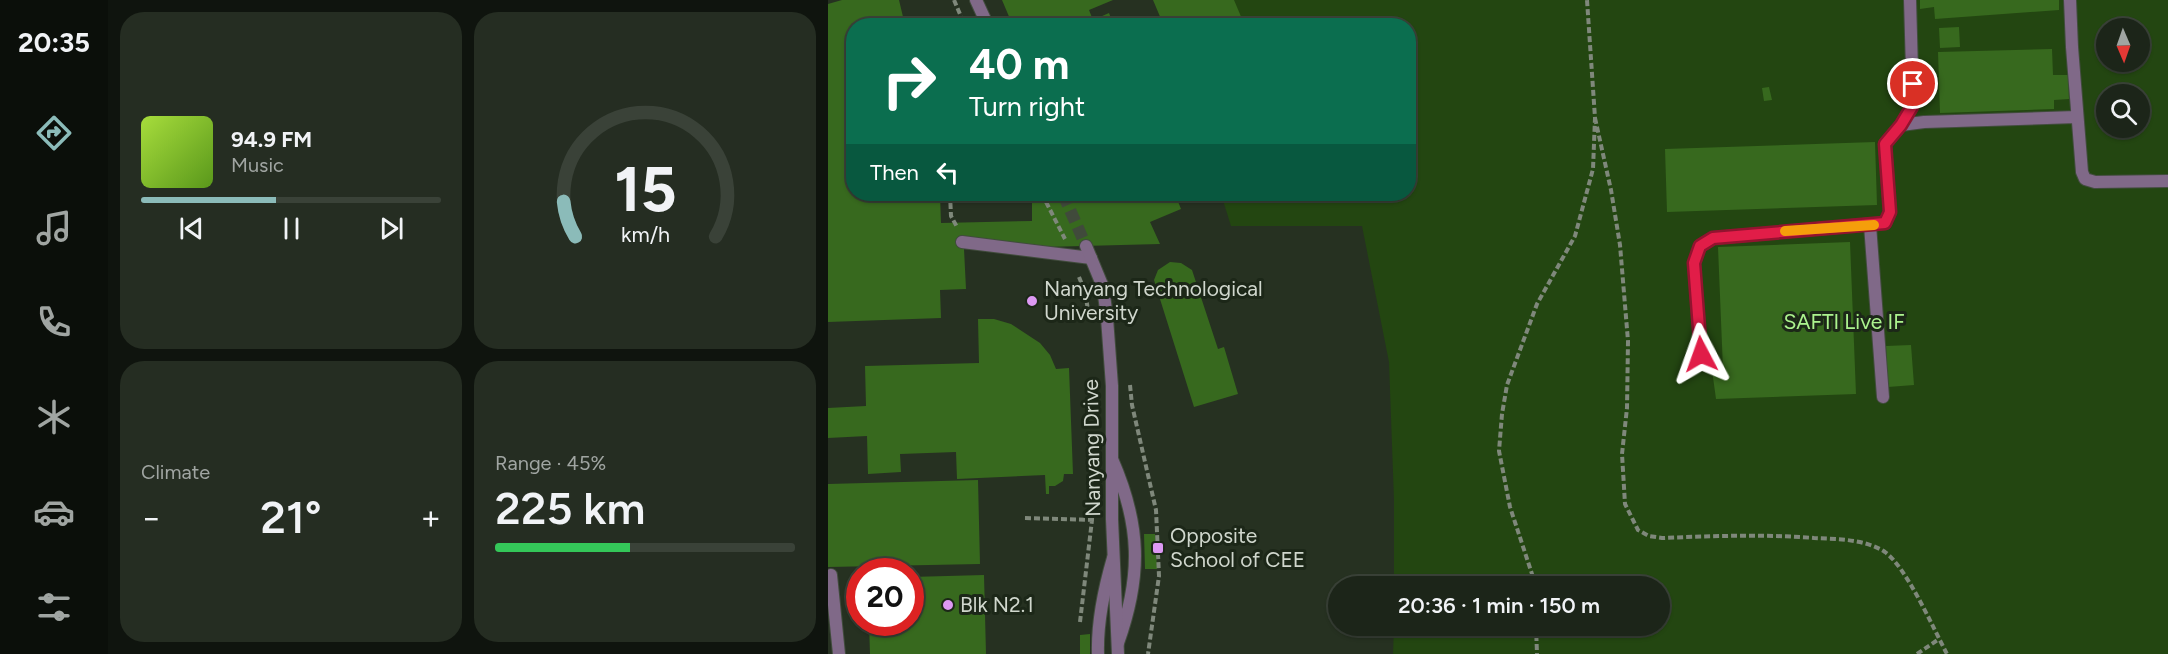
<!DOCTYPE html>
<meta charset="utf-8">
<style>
:root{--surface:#1c2519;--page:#252d22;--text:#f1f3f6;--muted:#a0a5a2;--line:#3a4238;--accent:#8bbbb9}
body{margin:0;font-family:Figtree,sans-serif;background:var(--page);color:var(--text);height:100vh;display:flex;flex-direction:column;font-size:22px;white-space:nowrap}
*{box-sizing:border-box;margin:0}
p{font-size:20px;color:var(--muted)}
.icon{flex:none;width:33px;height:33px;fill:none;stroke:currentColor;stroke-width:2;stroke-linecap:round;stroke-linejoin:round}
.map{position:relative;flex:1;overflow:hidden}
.side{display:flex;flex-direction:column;gap:12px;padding:12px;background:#0f140e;width:720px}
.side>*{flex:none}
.banner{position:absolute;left:18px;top:18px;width:570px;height:183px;border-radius:24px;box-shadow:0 2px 4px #0004,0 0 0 2px var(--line);background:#0b6e4f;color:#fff;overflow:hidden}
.needle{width:39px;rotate:178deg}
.tools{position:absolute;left:1268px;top:18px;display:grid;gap:12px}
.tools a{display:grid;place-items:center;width:54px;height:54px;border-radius:50%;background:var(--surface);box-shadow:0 2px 4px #0004,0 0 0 2px var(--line);font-size:30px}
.speed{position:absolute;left:18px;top:558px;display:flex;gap:12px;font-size:30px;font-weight:700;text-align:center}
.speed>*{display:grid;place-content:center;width:78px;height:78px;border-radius:50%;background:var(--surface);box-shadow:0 2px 4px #0004,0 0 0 2px var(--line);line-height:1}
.speed .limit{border:9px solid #d22;background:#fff;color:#111}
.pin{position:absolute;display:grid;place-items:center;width:51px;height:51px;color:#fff;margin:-26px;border:3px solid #fff;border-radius:50%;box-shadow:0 2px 6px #0007}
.me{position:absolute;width:66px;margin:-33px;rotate:356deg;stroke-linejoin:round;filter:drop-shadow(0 0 4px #0008)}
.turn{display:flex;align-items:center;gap:21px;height:126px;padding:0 24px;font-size:27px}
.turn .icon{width:78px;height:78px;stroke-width:2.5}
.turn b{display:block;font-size:42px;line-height:51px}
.then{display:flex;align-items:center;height:57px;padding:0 24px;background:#0003;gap:12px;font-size:22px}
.big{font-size:45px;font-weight:600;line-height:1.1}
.side .widget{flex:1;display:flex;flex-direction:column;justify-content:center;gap:9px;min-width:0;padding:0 21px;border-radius:24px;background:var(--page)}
.side .dial{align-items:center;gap:0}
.dial svg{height:156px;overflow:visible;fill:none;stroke:var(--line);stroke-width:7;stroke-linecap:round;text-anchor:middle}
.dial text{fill:var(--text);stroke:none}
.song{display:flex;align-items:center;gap:18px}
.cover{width:72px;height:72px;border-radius:9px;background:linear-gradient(135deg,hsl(80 70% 55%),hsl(90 70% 35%))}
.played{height:6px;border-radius:3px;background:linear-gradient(90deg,var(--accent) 45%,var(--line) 45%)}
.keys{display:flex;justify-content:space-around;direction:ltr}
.heat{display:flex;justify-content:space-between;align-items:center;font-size:33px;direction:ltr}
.charge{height:9px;border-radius:4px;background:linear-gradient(90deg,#34c759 45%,var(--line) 0)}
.side .tiles{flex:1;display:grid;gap:12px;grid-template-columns:repeat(2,1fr)}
.trip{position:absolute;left:500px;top:576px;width:342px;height:60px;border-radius:30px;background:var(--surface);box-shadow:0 2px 4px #0004,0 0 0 2px var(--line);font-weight:600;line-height:60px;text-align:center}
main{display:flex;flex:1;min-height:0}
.menu{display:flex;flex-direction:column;width:108px;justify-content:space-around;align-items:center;background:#0b0f0a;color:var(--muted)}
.menu .icon{width:42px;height:42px}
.menu .selected{color:var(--accent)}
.menu b{font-size:27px;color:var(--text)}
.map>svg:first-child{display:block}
.green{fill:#234611;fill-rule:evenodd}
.building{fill:#37691e}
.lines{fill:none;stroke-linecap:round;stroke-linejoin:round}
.street-tunnel{stroke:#404a3b;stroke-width:12;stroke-dasharray:12 6;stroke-linecap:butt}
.lane-casing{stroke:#414c3d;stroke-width:14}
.street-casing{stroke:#414c3d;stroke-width:14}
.path{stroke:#7f887b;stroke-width:4;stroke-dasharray:6 3;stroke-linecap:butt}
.lane{stroke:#806988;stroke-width:12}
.street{stroke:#806988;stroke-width:12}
.route-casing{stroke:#92132f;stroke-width:15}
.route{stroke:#e11d48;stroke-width:10}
.slow{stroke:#f59e0b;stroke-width:10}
.poi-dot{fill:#dd99f3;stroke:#1c2718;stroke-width:2}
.labels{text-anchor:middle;stroke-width:6;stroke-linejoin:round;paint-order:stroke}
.poi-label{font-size:21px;fill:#d0d7cd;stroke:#1c2718;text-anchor:start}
.park-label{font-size:21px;fill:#acf38e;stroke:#1c2718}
.street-label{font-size:21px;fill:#d0d7cd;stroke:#1c2718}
</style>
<main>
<nav class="menu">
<b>20:35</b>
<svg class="icon selected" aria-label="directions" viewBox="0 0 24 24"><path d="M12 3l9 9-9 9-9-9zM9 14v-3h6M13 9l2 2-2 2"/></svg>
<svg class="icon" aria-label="music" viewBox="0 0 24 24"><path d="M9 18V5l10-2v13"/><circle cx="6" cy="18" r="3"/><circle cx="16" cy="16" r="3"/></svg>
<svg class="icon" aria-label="phone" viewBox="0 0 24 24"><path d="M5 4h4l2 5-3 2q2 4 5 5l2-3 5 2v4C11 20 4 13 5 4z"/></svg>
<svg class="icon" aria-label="climate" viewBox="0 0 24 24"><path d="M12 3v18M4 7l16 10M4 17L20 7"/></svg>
<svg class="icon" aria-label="car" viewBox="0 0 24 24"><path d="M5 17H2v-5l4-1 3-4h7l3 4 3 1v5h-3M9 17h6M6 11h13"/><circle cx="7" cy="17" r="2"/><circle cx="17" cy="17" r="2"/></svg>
<svg class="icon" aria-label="filters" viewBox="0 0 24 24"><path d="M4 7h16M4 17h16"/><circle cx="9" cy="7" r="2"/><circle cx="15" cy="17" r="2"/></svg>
</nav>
<section class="side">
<div class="tiles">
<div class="widget">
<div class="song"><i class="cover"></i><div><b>94.9 FM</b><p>Music</p></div></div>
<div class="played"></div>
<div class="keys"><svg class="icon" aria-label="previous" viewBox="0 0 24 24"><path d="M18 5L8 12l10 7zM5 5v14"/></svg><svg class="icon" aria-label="pause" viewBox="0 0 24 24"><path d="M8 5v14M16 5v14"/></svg><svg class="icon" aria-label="next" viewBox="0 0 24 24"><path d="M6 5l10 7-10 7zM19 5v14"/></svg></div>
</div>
<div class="widget dial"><svg viewBox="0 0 100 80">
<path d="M14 69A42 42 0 1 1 86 69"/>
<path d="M14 69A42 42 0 0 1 8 51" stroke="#8bbbb9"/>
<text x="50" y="56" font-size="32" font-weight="700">15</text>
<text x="50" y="72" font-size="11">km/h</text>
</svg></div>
<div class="widget"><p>Climate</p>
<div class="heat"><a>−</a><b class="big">21°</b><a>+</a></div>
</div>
<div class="widget"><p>Range · 45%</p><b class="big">225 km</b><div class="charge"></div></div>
</div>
</section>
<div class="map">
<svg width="1340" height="654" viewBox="0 0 1340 654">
<rect width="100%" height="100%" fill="#263121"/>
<path class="green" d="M 326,0 L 1340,0 L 1340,654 L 565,654 L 566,626 L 831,626 L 831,586 L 566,586 L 566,500 L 561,362 L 534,226 L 403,226 L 393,194 L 580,194 L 580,26 L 335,25 ZM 1278,28 L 1311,28 L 1311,62 L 1278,62 ZM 1278,94 L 1311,94 L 1311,128 L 1278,128 Z"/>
<path class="building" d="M 14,0 L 71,0 L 76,21 L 102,16 L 104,26 L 26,26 L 26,194 L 112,194 L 113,223 L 204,221 L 204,194 L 347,194 L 353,209 L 322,222 L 332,244 L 136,249 L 138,289 L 112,290 L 113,318 L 0,322 L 0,4 Z
M 174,0 L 285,0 L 261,10 L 265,20 L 281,13 L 286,26 L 185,26 Z
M 325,0 L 406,0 L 417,26 L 336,26 Z
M 1092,0 L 1231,0 L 1231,10 L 1107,19 L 1106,7 L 1092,9 Z
M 1131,27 L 1132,47 L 1112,48 L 1111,28 Z
M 1224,49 L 1225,75 L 1240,75 L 1241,99 L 1226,100 L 1226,109 L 1112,113 L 1110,52 Z
M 941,87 L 944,100 L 936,101 L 934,88 Z
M 1047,142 L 1049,205 L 839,212 L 837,149 Z
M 1022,242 L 1028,394 L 888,399 L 884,370 L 895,369 L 890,247 Z
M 342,262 L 353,263 L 364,270 L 390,349 L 396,347 L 410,394 L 366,407 L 326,280 L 330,270 Z
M 150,319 L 166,319 L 183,324 L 212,343 L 222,355 L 228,369 L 241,368 L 245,474 L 236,474 L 235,481 L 227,486 L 221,486 L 221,494 L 218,494 L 217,475 L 129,479 L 128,452 L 72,454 L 73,472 L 40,474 L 39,436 L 0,438 L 0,408 L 38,406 L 37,366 L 151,363 Z
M 1083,345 L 1086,385 L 1060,387 L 1058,346 Z
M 150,480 L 152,564 L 0,567 L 0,484 Z
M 316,534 L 327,534 L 329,569 L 317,569 Z
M 156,575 L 158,654 L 42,654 L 41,622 L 82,622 L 82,577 Z
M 262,634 L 262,654 L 252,654 L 252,635 Z"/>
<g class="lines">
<path class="street-tunnel" d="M 235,194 L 258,246"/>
<defs>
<path id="lane" d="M 1242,0 L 1244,47 L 1254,172 L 1257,179 L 1267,182 L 1340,181
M 1073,125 L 1085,105 L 1082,0
M 1042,225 L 1055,397
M 134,242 L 263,258
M 873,354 L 866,263 L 872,246 L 885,238 L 1057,223 L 1062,212 L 1057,144 L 1073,125 L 1096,122 L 1248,117
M 284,459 C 313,525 314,576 290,643
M 3,575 L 11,654
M 270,654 C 269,621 276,589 285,558"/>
<path id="street" d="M 148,0 L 160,26
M 258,246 L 275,287 L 279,318 L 284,386 L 284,519 L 290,654"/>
</defs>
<use href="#lane" class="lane-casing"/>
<use href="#street" class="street-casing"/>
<path class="path" d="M 126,0 L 137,26
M 767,118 L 783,190 L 792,245 L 800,341 L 799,408 L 794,454 L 797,504 L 810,530 L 821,536 L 834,538 C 885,536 935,534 986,538 C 1009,539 1037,539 1057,552 C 1079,568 1105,628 1119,654
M 122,194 L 123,216 L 129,227
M 214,194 L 237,239
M 251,277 L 257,292 L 261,316
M 302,385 L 304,405 L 328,510 L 331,576 L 320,654
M 197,518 L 265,520
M 705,586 L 704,574 L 682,507 L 671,451 L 674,414 L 679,385 L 709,304 L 747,236 L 765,169 L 767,118 L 759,0
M 252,622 L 264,520 L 266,440
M 708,626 L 709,654
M 1089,654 L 1111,639"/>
<use href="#lane" class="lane"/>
<use href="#street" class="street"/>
</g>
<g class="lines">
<defs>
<path id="route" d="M 873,354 L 866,263 L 872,246 L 885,238 L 1057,223 L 1062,212 L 1057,144 L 1073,125 L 1085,105 L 1085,84"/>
</defs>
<use href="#route" class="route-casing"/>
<use href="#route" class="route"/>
<path class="slow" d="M 957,231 L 1046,225"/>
</g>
<g class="poi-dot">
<circle cx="204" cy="301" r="6"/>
<rect x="324" y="542" width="12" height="12" rx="3"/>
<circle cx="120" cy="605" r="6"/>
</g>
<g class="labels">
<g class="poi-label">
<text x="216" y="296">Nanyang Technological<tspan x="216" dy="24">University</tspan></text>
<text x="342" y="543">Opposite<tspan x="342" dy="24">School of CEE</tspan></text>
<text x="132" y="612">Blk N2.1</text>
</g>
<g class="park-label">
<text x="1016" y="329">SAFTI Live IF</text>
</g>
<g class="street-label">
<text transform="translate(264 448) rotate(-91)" y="7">Nanyang Drive</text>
</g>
</g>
</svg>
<div class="tools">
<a><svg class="needle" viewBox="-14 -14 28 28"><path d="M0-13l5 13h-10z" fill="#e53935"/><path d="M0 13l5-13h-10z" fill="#a0a5a2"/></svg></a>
<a><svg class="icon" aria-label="search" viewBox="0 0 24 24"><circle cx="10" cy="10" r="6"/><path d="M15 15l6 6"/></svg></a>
</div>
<div class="speed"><div class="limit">20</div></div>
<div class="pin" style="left:1085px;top:84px;background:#d93025"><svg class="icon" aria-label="arrive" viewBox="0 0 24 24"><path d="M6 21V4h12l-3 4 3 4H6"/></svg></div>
<svg class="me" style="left:873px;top:354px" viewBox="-20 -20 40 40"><path d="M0-17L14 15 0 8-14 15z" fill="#e11d48" stroke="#fff" stroke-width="4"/></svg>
<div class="trip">20:36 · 1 min · 150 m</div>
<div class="banner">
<div class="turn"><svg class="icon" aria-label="right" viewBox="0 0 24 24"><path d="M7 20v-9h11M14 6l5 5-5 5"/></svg><div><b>40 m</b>Turn right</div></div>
<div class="then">Then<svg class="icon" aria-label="left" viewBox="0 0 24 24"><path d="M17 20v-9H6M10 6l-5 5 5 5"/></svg></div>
</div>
</div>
</main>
